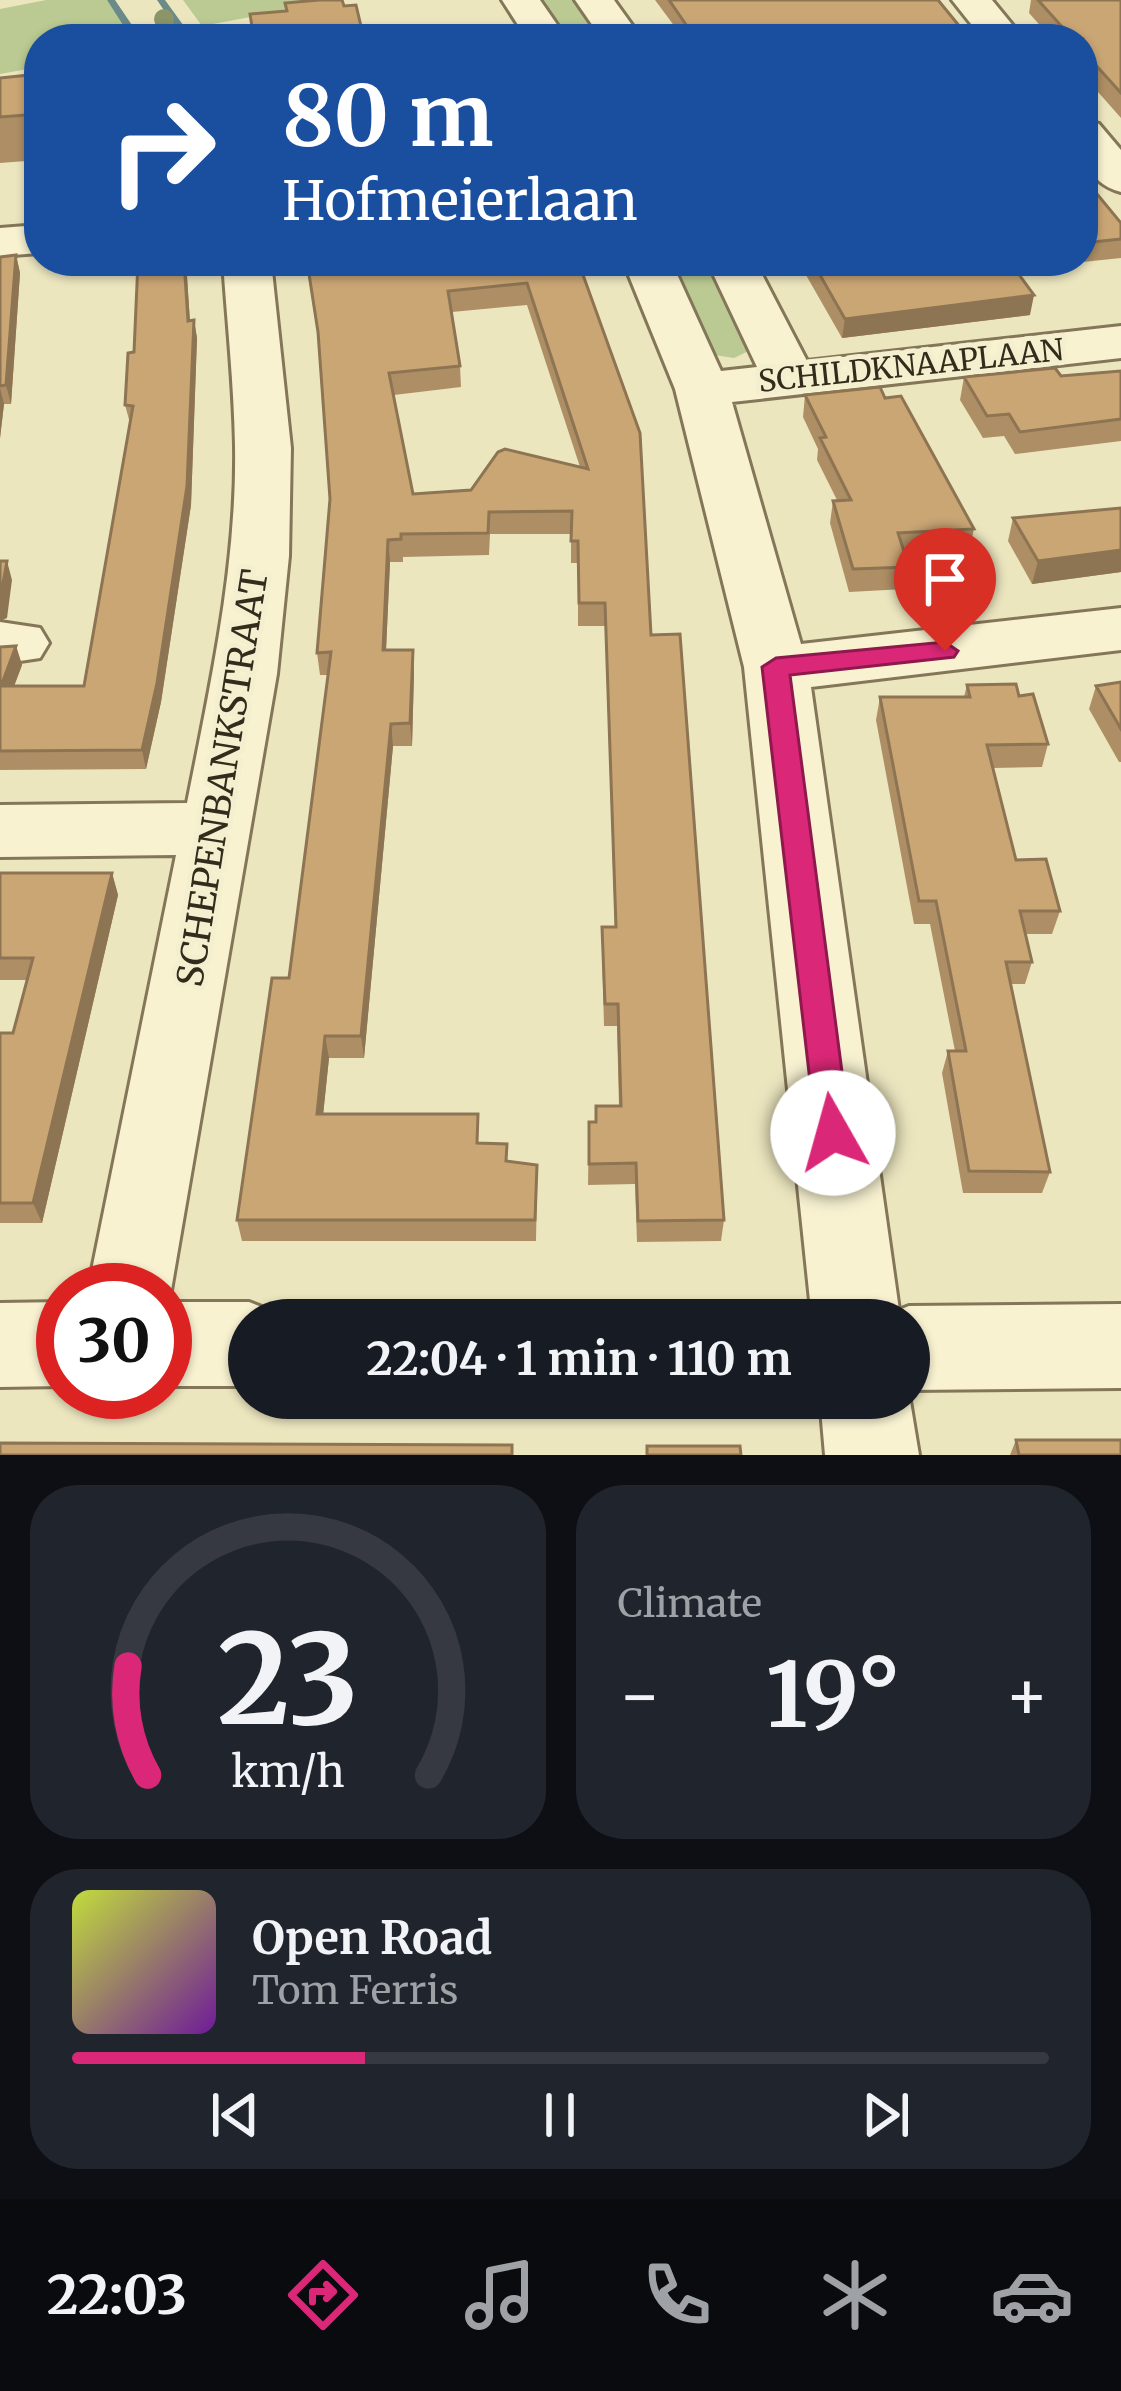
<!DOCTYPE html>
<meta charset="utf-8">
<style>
:root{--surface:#171b24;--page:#20242c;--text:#f1f3f6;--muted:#9ea1a6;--line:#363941;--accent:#db2777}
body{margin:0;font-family:Merriweather,serif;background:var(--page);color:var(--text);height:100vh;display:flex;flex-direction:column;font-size:45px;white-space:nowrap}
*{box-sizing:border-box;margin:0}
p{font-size:39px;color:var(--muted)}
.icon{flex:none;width:66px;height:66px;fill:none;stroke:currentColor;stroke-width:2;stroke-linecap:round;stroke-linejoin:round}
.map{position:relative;height:1455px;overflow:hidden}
.sheet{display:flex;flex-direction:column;gap:30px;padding:30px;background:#0d0f14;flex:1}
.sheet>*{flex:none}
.top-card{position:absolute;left:24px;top:24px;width:1074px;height:252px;border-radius:48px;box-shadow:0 3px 9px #0004;background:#1a4fa0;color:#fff;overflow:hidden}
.speed{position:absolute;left:36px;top:1263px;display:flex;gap:24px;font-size:60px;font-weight:700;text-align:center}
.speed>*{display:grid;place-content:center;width:156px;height:156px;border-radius:50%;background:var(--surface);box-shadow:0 3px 9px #0004;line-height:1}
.speed .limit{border:18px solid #d22;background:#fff;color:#111}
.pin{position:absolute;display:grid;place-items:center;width:102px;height:102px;color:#fff;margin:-123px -51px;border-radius:50% 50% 50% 0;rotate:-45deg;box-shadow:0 0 12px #0007}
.pin .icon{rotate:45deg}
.me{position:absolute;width:132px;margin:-66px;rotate:353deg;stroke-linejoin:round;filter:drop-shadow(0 0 9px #0008)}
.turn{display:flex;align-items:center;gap:42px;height:252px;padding:0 60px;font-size:54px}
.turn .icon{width:156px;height:156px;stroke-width:2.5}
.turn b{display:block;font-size:84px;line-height:102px}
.big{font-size:90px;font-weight:700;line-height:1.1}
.sheet .widget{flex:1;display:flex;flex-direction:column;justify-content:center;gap:18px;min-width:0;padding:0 42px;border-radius:48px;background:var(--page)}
.sheet .dial{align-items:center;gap:0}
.dial svg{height:312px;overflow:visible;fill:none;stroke:var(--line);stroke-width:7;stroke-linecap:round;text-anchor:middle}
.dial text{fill:var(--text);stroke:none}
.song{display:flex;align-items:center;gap:36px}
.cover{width:144px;height:144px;border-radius:18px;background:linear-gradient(135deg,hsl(70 70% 55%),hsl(280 70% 35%))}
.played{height:12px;border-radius:6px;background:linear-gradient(90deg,var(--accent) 30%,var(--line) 30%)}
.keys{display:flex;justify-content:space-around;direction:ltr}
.heat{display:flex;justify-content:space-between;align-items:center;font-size:66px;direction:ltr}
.sheet .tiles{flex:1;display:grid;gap:30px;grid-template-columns:1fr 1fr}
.widget:last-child{grid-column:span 2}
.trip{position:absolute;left:228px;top:1299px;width:702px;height:120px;border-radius:60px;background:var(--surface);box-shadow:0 3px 9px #0004;font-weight:700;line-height:120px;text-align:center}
.menu{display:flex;height:192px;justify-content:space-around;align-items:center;background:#090b0e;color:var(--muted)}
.menu .icon{width:84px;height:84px}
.menu .active{color:var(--accent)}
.menu b{font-size:54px;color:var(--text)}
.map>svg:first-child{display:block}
.green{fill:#bbca93}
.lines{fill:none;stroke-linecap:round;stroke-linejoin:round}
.stream{fill:#6a8b88;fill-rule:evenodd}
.minor-casing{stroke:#847658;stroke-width:6}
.minor{fill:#f8f2d1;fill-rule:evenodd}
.tree{fill:#8c9469}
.wall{fill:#ae8f65;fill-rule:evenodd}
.shaded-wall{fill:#8d7452}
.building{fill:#caa675;stroke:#8d7452;stroke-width:3;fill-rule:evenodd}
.route{fill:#db2777;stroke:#8e194d;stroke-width:3}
.labels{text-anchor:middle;stroke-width:10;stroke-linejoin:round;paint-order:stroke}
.far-street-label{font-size:30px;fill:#342b1c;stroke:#f4efce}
.street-label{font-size:36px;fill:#342b1c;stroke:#f4efce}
</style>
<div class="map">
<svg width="1121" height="1455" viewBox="0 0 1121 1455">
<rect width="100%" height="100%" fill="#ece6bf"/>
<path class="green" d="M 46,0 L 107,0 L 134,39 L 39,39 L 39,67 L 0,74 L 0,9 Z
M 183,0 L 344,0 L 202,26 Z
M 534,0 L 582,0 L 611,39 L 560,39 Z
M 662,261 L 722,261 L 759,346 L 734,358 L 708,354 Z"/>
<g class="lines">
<path class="stream" d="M 107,0 L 115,0 L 140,37 L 138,39 L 132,39 Z
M 157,0 L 165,0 L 186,29 L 184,31 L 178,31 Z"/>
<defs>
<path id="minor" d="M 502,0 L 540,0 L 567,39 L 527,39 Z
M 575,0 L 614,0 L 642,39 L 602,39 Z
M 952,0 L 992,0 L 1024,39 L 983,39 Z
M 1083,120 L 1099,124 L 1121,150 L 1121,192 C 1084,182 1083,153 1083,120 Z
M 39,225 L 39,253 L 0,256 L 0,228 Z
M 223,261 L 271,261 L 291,448 L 289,556 L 277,674 L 169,1302 L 249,1302 L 280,1314 L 283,1320 L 249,1320 L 249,1386 L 165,1386 L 165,1290 L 88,1290 L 176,855 L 0,857 L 0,805 L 187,803 C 210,686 237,566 235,446 C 234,384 227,322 223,261 Z
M 623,261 L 671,261 L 721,371 L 757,367 L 707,261 L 755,261 L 807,361 L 1121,326 L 1121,358 L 732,402 L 801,644 L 1121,608 L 1121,650 L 811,687 L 899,1310 L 909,1306 L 1121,1304 L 1121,1388 L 909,1390 L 909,1320 L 812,1320 L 744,667 L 675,389 Z
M 0,622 L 40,628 L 49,643 L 40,658 L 0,664 Z
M 63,1302 L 63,1386 L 0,1387 L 0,1303 Z
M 909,1395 L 919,1455 L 825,1455 L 820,1398 Z"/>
</defs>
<use href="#minor" class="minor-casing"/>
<use href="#minor" class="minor"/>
</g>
<circle class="tree" cx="164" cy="19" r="10"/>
<path class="wall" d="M 655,0 L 938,0 L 970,39 L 684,39 Z
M 1031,0 L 1121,0 L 1121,118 L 1083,75 L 1083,39 L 1052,39 L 1029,13 Z
M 39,74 L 39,160 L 0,163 L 0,78 Z
M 1083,177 L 1121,223 L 1121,258 L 1015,269 L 1030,315 L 842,338 L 798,261 L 1083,261 Z
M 16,255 L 20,273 L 11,404 L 4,404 L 0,438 L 0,257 Z
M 186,261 L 190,321 L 194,320 L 197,338 L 191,505 L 161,702 L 146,769 L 0,770 L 0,647 L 16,646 L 22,665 L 14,686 L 84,686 L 130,423 L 125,405 L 134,352 Z
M 306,261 L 578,261 L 651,635 L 724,1220 L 721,1241 L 637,1242 L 635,1184 L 588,1185 L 589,1122 L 596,1122 L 619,1106 L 617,1026 L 604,1026 L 602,950 L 602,927 L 615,927 L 605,626 L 578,626 L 578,563 L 571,563 L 571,534 L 490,534 L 489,555 L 403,557 L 403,562 L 390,562 L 386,650 L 414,672 L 412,746 L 393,746 L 364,1058 L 329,1058 L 323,1114 L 479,1143 L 507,1144 L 507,1161 L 537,1186 L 536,1241 L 242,1241 L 237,1220 L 289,978 L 328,675 L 320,675 L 317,653 L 330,499 L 319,343 ZM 527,305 L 580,467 L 471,490 L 413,494 L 394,395 L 461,387 L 460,366 L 452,312 Z
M 1121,371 L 1121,441 L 1015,454 L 1004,436 L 983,438 L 960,400 L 964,377 L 1061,376 Z
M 805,395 L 885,398 L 974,529 L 969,551 L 905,555 L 909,567 L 905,589 L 849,592 L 830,523 L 833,501 L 837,500 L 817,460 L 818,449 L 803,417 Z
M 1121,508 L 1121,572 L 1032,584 L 1008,541 L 1013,518 Z
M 1121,682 L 1121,762 L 1119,762 L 1089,709 L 1096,686 Z
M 967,685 L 1019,696 L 1048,744 L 1042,767 L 993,768 L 1016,860 L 1060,911 L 1052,934 L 1025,934 L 1032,962 L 1025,984 L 1011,984 L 1050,1172 L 1042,1193 L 963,1193 L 942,1073 L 948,1051 L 955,1051 L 930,924 L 914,924 L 876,720 L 880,697 L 964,697 Z
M 0,873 L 112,873 L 118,895 L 42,1223 L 0,1223 L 0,1033 L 13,1033 L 27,980 L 0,980 Z
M 1016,1440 L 1121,1455 L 1010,1455 Z"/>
<path class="shaded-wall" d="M 16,255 L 20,273 L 11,404 L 6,385 Z
M 184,261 L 186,261 L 191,339 L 188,321 Z
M 1034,295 L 1030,315 L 842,338 L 845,319 Z
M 194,320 L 197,338 L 191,505 L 161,702 L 146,769 L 142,750 Z
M 0,388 L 4,404 L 0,438 Z
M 388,540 L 390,562 L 385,673 L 383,650 Z
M 1121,550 L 1121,572 L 1032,584 L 1038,561 Z
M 7,561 L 12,580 L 7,618 L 0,621 L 0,600 Z
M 16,646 L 22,665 L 7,705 L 1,686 Z
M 413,650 L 414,672 L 412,746 L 410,723 Z
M 391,724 L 393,746 L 364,1058 L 361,1036 Z
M 112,873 L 118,895 L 42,1223 L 33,1203 Z
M 325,1036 L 329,1058 L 321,1135 L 317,1114 Z"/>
<path class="building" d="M 319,0 L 342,0 L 344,6 L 356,5 L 364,39 L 254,39 L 250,14 L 287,11 L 285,3 Z
M 669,0 L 938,0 L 970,39 L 696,39 Z
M 1038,0 L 1121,0 L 1121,93 L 1083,51 L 1083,39 L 1073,39 Z
M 39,74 L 39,114 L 0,117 L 0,78 Z
M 1083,177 L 1121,223 L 1121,239 L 1083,243 Z
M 16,255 L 6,385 L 0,386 L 0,257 Z
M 138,261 L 184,261 L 188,321 L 194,320 L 187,486 L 157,683 L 142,750 L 0,751 L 0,647 L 16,646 L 1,686 L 84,686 L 133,406 L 125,405 L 128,353 L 134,352 Z
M 307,261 L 578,261 L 640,433 L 651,635 L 680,634 L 724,1220 L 638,1221 L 636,1163 L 589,1164 L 589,1122 L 596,1122 L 596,1106 L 621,1106 L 618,1004 L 605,1004 L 602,927 L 616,927 L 605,603 L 579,603 L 578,541 L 571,541 L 572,511 L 489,512 L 488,533 L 401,534 L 401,539 L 388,540 L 383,650 L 413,650 L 410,723 L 391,724 L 361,1036 L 325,1036 L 317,1114 L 478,1114 L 477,1143 L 507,1144 L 506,1161 L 537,1165 L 535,1220 L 237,1220 L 272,978 L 289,978 L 331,652 L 317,653 L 330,499 L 318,332 ZM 527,283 L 588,469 L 505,449 L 498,452 L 471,490 L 413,494 L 389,373 L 460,366 L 448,291 Z
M 812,261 L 1009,261 L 1034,295 L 845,319 Z
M 1055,368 L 1061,376 L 1121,371 L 1121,419 L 1020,432 L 1009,414 L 987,416 L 964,377 Z
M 880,387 L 885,398 L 901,396 L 974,529 L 898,533 L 909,567 L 853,569 L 833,501 L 851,500 L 820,438 L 826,437 L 805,395 Z
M 1121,508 L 1121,550 L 1038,561 L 1013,518 Z
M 0,561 L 7,561 L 0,600 Z
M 1121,682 L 1121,729 L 1096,686 Z
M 1016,684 L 1019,696 L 1033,694 L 1048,744 L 987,745 L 1016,860 L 1046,859 L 1060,911 L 1020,911 L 1032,962 L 1006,962 L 1050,1172 L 969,1171 L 948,1051 L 966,1051 L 936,901 L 919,901 L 880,697 L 970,697 L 967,685 Z
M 0,873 L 112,873 L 33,1203 L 0,1203 L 0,1033 L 13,1033 L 33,958 L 0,958 Z
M 1016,1440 L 1121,1440 L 1121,1455 L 1019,1455 Z
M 0,1443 L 512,1445 L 512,1455 L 0,1455 Z
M 647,1446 L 740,1446 L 741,1455 L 647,1455 Z"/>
<path class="route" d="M 945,642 L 958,651 L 954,657 L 790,675 L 850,1133 L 845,1144 L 833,1148 L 821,1144 L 816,1133 L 762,667 L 776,658 Z"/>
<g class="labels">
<g class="far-street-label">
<text transform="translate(911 366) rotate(-6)" y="10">SCHILDKNAAPLAAN</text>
</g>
<g class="street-label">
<text transform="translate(222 778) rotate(-81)" y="13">SCHEPENBANKSTRAAT</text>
</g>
</g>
</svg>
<div class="speed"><div class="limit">30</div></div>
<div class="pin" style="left:945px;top:651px;background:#d93025"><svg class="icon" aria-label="arrive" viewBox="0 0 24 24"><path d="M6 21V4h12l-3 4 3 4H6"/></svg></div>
<svg class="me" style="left:833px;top:1133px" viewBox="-20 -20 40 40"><circle r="19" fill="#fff"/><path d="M0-13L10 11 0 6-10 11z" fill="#db2777"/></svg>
<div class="trip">22:04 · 1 min · 110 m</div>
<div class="top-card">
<div class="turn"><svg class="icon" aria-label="right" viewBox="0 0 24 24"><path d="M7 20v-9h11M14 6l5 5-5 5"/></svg><div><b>80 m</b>Hofmeierlaan</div></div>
</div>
</div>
<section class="sheet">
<div class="tiles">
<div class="widget dial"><svg viewBox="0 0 100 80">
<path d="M14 69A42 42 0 1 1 86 69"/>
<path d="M14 69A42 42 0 0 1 9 41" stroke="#db2777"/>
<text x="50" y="56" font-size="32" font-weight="700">23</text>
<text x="50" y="72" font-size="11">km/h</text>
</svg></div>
<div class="widget"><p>Climate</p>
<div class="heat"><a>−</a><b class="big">19°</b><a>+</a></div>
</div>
<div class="widget">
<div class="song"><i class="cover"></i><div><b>Open Road</b><p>Tom Ferris</p></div></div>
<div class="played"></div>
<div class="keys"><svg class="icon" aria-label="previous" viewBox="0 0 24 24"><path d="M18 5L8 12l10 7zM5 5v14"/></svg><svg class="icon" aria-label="pause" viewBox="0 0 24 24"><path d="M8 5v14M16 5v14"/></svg><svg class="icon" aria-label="next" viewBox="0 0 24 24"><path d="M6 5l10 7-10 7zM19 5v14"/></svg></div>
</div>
</div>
</section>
<nav class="menu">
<b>22:03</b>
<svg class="icon active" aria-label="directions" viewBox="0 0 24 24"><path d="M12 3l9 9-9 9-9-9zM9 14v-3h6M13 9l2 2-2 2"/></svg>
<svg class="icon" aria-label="music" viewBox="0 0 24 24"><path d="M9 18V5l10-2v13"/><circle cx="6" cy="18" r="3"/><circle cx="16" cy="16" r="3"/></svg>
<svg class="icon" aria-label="phone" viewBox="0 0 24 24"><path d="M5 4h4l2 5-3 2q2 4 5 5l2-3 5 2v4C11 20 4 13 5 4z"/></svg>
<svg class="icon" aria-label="climate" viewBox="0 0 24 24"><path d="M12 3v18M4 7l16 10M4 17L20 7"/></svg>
<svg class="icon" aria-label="car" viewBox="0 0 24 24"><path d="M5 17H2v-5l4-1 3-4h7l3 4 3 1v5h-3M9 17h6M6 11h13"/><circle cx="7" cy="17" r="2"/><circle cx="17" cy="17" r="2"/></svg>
</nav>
